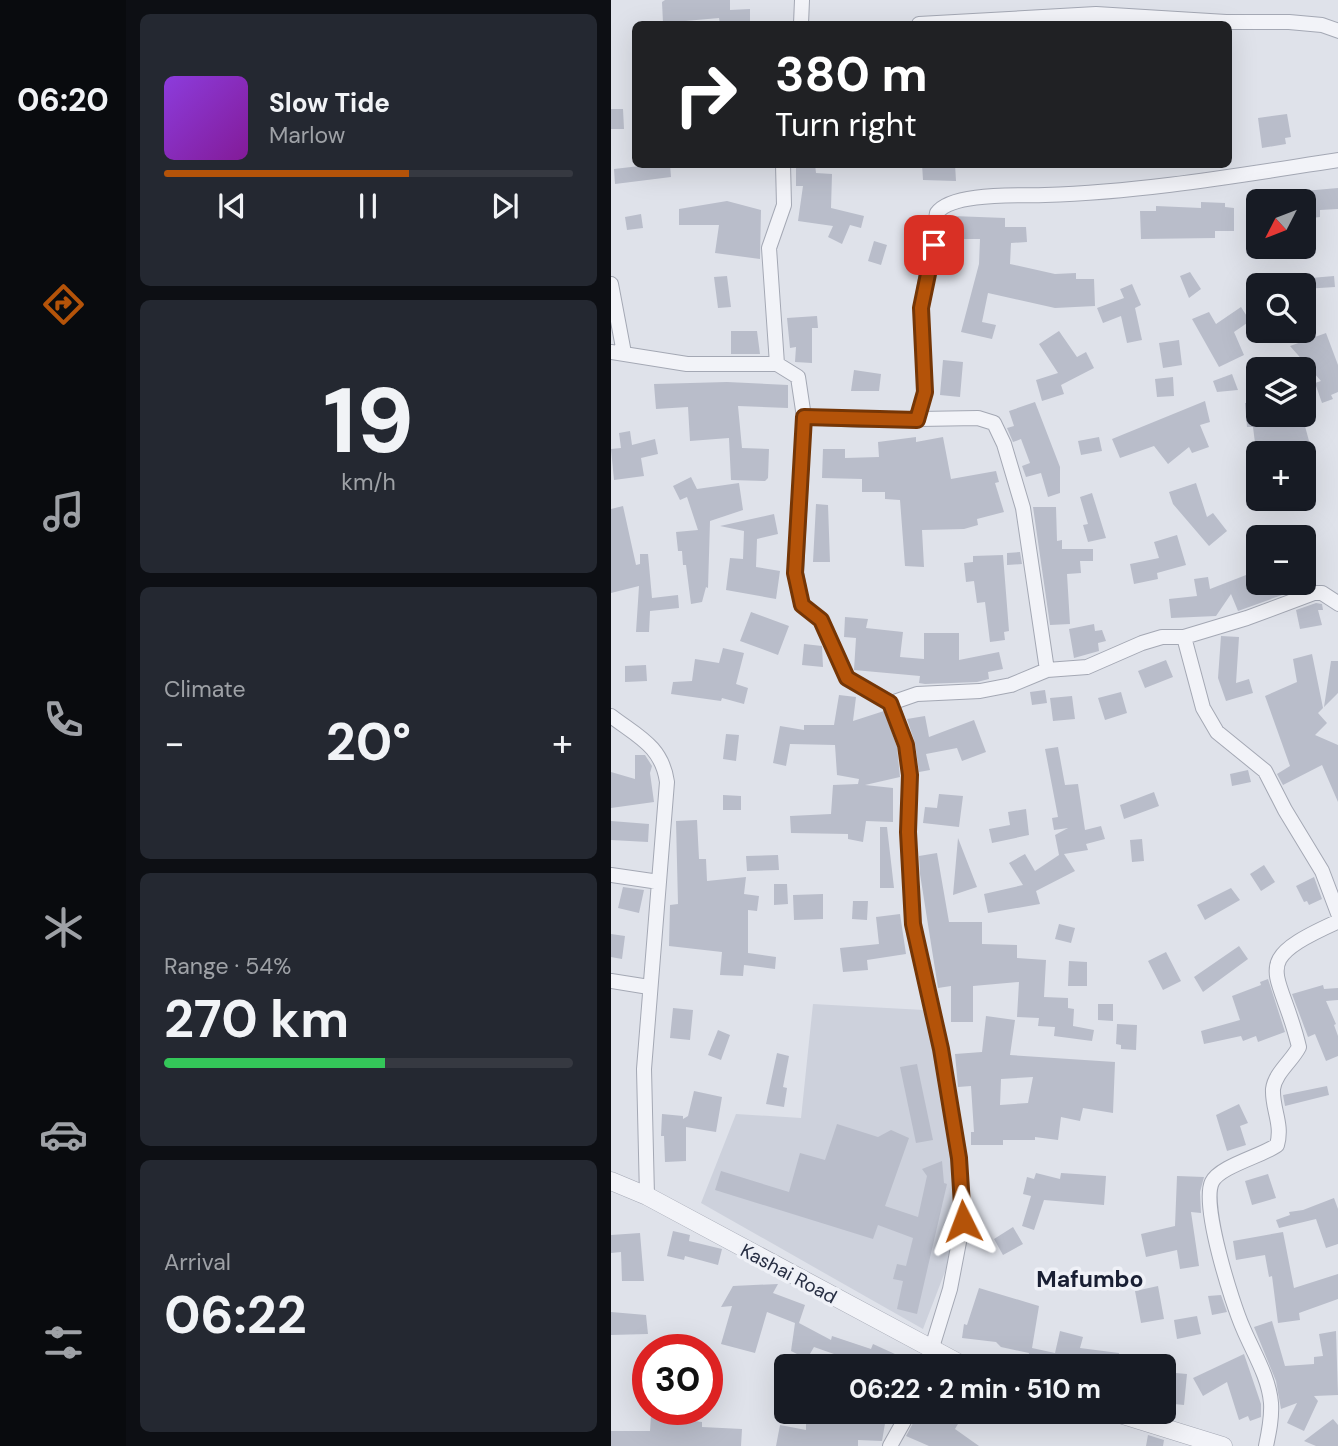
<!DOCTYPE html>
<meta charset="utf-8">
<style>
:root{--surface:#171b24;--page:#242831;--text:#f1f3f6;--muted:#9ea1a6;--line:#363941;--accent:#b45309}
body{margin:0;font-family:"DM Sans",sans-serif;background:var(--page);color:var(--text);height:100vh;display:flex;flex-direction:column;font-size:26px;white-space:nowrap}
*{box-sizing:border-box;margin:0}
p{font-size:23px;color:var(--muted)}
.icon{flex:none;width:38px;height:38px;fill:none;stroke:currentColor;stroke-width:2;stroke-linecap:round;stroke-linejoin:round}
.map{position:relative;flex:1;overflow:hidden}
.drawer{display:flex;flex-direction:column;gap:14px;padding:14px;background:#0d0f14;width:485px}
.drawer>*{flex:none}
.banner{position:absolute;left:21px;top:21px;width:600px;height:147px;border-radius:10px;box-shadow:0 7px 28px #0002;background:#202124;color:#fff;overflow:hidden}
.needle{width:46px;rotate:228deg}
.buttons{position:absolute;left:635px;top:189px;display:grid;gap:14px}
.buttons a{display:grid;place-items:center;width:70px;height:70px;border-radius:10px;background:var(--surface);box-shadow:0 7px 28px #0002;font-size:35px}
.speed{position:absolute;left:21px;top:1334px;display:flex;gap:14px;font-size:35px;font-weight:700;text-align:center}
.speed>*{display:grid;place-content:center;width:91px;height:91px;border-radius:50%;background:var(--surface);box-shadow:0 7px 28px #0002;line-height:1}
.speed .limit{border:10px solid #d22;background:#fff;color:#111}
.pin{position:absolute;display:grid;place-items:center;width:60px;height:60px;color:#fff;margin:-30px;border-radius:14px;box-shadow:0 4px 10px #0006}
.me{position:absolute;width:77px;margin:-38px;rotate:357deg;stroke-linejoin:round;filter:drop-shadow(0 0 5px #0008)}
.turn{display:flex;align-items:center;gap:24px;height:147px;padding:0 28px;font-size:32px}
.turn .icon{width:91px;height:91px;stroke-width:2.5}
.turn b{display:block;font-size:49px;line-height:60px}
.big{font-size:52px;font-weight:700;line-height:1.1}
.drawer .widget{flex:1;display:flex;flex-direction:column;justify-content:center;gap:10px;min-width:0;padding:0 24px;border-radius:10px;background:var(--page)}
.drawer .dial{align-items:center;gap:0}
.dial b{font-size:91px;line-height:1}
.song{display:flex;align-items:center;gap:21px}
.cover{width:84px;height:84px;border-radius:10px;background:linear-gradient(135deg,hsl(270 70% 55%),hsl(290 70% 35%))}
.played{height:7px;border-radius:4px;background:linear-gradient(90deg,var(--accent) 60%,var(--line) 60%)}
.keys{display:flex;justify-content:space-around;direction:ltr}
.heat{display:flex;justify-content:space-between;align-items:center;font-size:38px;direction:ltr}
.charge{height:10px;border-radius:5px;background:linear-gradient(90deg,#34c759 54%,var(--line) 0)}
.trip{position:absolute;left:163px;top:1354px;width:402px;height:70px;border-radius:10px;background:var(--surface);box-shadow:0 7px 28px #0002;font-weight:700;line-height:70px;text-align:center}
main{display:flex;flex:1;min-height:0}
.tab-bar{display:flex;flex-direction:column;width:126px;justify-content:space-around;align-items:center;background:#090b0e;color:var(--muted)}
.tab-bar .icon{width:49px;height:49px}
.tab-bar .on{color:var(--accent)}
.tab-bar b{font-size:32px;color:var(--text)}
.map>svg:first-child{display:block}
.built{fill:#cdd1dc}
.building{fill:#b9bdca;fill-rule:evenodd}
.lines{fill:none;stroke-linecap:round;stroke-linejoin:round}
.minor-casing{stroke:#a4a8b4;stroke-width:16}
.tertiary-casing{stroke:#a4a8b4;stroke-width:19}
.minor{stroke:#f2f3f8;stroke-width:14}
.tertiary{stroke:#f2f3f8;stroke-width:18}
.route-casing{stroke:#753606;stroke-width:18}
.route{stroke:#b45309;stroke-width:12}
.labels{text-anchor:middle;stroke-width:7;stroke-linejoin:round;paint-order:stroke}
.street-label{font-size:19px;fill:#262d42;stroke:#eff1f7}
.quarter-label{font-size:23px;font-weight:bold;fill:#191f33;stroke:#eff1f7}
</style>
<main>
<nav class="tab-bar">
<b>06:20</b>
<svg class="icon on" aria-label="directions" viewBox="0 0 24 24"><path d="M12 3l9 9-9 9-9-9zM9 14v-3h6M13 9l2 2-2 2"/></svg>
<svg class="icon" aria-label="music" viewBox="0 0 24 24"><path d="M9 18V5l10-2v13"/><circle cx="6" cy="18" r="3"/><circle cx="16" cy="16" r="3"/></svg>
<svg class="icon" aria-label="phone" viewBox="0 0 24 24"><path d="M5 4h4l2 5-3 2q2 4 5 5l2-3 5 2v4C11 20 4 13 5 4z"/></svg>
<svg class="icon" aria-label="climate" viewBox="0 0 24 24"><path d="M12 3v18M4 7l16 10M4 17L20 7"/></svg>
<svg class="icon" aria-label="car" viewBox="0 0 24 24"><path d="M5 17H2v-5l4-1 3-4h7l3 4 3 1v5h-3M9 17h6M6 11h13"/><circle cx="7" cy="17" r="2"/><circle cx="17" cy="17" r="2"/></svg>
<svg class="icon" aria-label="filters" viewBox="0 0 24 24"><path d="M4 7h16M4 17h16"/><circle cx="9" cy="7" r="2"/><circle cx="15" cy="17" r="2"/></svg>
</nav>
<section class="drawer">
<div class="widget">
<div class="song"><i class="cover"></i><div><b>Slow Tide</b><p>Marlow</p></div></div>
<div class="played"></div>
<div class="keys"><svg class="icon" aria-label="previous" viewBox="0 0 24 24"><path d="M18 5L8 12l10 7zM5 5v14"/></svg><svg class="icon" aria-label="pause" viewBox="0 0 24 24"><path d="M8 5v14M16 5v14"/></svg><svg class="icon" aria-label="next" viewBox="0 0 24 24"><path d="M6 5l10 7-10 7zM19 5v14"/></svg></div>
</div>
<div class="widget dial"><b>19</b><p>km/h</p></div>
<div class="widget"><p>Climate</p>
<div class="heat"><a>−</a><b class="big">20°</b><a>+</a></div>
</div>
<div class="widget"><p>Range · 54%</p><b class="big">270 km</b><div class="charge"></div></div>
<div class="widget"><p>Arrival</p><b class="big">06:22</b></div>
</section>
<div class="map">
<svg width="728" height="1446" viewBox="0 0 728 1446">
<rect width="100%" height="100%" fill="#dfe2ea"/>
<path class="built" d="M 202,1004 L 313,1010 L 344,1147 L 353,1222 L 312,1329 L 90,1203 L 125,1114 L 190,1118 Z"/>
<path class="building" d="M 54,0 L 119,0 L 119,10 L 139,9 L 139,24 L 109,24 L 108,18 L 52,23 L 51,2 Z
M 0,109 L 12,109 L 13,129 L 0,129 Z
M 676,114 L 680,137 L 674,138 L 675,144 L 651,148 L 647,118 Z
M 46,164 L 59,164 L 60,177 L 4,184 L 3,169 Z
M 185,164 L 204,164 L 205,173 L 221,174 L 220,208 L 253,216 L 250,228 L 239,225 L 231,244 L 217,237 L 222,226 L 187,221 L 192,186 L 185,186 Z
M 311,164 L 344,164 L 345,181 L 312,180 Z
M 727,188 L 727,209 L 709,210 L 709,217 L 693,219 L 693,191 Z
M 116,201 L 150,210 L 149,259 L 104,253 L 108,225 L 68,225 L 68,209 Z
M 590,202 L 614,203 L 614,207 L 623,208 L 623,231 L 604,231 L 604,238 L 530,239 L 529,211 L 545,211 L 545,206 L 590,208 Z
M 30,214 L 32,228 L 16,230 L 14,217 Z
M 342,216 L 394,218 L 394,227 L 415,227 L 416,242 L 400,243 L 399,264 L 444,274 L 465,273 L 465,279 L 483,279 L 484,306 L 444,308 L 377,293 L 371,322 L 385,325 L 381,339 L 350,332 L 368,264 L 369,239 L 343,239 Z
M 263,241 L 276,245 L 270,265 L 257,261 Z
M 579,272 L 590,289 L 578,298 L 569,276 Z
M 116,276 L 120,307 L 107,308 L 103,277 Z
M 723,276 L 724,287 L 693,289 L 693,285 L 688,285 L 688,279 Z
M 521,284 L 530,305 L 524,308 L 531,340 L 516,343 L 510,316 L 492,323 L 486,308 L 513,298 L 509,289 Z
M 630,307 L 639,321 L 623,332 L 633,355 L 608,367 L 581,319 L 598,312 L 605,324 Z
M 206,316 L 207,328 L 201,328 L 201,363 L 184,362 L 185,347 L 179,348 L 176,318 Z
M 120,331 L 146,331 L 149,354 L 120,354 Z
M 448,331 L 466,357 L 475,352 L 483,368 L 450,385 L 453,394 L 431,401 L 425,380 L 447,373 L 428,344 Z
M 715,333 L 727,365 L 727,392 L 720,395 L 722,399 L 711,403 L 704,383 L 710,381 L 679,346 Z
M 568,340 L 571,365 L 552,368 L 548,343 Z
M 332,360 L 352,362 L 349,397 L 329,395 Z
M 243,370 L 270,374 L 268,391 L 240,391 Z
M 621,374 L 627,390 L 606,392 L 602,381 Z
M 562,377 L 563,396 L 546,397 L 544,379 Z
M 116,382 L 177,385 L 177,408 L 127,406 L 131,448 L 158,449 L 157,478 L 154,481 L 120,480 L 118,438 L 79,441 L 77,407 L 45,409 L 43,384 Z
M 594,401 L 599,422 L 589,425 L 598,447 L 581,453 L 578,447 L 557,464 L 543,446 L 509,458 L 501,439 Z
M 424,402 L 449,467 L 449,493 L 437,497 L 430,473 L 415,477 L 411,466 L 419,463 L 410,439 L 402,442 L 396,428 L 403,426 L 398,411 Z
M 648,402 L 648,415 L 691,415 L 698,441 L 645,451 L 642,427 L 636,427 L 634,403 Z
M 19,431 L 21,445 L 44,439 L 47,454 L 30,458 L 33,476 L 3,480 L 0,449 L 10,448 L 8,433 Z
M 305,437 L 305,442 L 332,437 L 340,479 L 385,471 L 388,482 L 384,483 L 393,512 L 366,519 L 367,525 L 353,529 L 311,530 L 313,567 L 294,566 L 289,500 L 274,499 L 274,492 L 251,492 L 251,479 L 211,478 L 212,449 L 234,449 L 234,458 L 268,457 L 267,442 Z
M 488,437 L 491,451 L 470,455 L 467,441 Z
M 80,477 L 86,489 L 128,483 L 132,510 L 99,521 L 97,588 L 95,587 L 91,602 L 80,604 L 75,565 L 72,565 L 71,551 L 67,551 L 65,532 L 87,530 L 76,497 L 69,500 L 62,486 Z
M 585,483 L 596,517 L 602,513 L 616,531 L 598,546 L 562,504 L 558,492 Z
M 481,493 L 495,538 L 477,542 L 472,525 L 477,524 L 469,497 Z
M 205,504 L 217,505 L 219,562 L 202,562 Z
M 12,506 L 25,565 L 29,564 L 29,554 L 37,554 L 41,598 L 67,595 L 68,608 L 39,611 L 38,632 L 25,632 L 28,586 L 0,593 L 0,509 Z
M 422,507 L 445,507 L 446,541 L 451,540 L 451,549 L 482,549 L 482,561 L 469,561 L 470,573 L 456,574 L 459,624 L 439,625 Z
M 163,514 L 167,534 L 146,539 L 145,567 L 169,571 L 165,599 L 115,590 L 119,558 L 132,559 L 133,531 L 109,526 Z
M 566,535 L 575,565 L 546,573 L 547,579 L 523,584 L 519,564 L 548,558 L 543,542 Z
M 409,552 L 411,564 L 396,565 L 396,553 Z
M 392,555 L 398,631 L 393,632 L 394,640 L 379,642 L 374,602 L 366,603 L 363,581 L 355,582 L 353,563 L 362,562 L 362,556 Z
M 648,570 L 648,583 L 666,583 L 671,595 L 627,611 L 620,594 L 605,616 L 560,618 L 558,599 L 586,596 L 583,579 L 597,577 L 599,589 Z
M 705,603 L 711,604 L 712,610 L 707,610 L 711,625 L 689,629 L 685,610 Z
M 140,612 L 178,626 L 167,655 L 129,641 Z
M 234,617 L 257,619 L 255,628 L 292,632 L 289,657 L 313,659 L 313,633 L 348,633 L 348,660 L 388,652 L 392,669 L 377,672 L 378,679 L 366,682 L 314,684 L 308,683 L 309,676 L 243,670 L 245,638 L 233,637 Z
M 483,624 L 484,631 L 491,630 L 495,641 L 487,643 L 488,651 L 463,658 L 458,629 Z
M 610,636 L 628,637 L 625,683 L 638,679 L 642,693 L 615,701 L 607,678 Z
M 193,644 L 211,646 L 212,667 L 191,665 Z
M 112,648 L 133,653 L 125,684 L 137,688 L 133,704 L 111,698 L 110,701 L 60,694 L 62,682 L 81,681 L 84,659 L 108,663 Z
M 701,654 L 712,708 L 707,713 L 716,723 L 704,735 L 727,745 L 727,802 L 711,765 L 672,785 L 666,774 L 679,766 L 654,696 L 686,682 L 682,659 Z
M 555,660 L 562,677 L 534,688 L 527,671 Z
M 720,661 L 727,661 L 727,693 L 713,707 Z
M 35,665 L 36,681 L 14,682 L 14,666 Z
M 434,690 L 436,703 L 421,705 L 419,692 Z
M 510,692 L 516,713 L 494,720 L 487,698 Z
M 228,695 L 245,697 L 242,721 L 273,711 L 286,747 L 289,777 L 254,785 L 282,788 L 282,822 L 255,821 L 252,842 L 237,839 L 237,834 L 180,833 L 179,816 L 220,814 L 222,785 L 247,784 L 248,779 L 226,775 L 224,745 L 179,744 L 175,766 L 162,763 L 169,726 L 193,730 L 193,725 L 223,725 Z
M 461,696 L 464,719 L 442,721 L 439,698 Z
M 314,716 L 318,737 L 363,720 L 375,752 L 351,761 L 346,748 L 315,754 L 319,770 L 308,772 L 304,743 L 296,719 Z
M 115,734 L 128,735 L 125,761 L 112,759 Z
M 447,747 L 454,785 L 467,784 L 474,830 L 490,826 L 494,839 L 475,844 L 477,850 L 453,854 L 464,871 L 425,891 L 429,904 L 377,913 L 373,894 L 412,885 L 398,863 L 414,854 L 424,871 L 448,855 L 444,835 L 457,828 L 443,830 L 441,818 L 447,817 L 434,749 Z
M 24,755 L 34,755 L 41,766 L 39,773 L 43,802 L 0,808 L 0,772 L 24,779 Z
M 637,770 L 640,782 L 621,786 L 619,774 Z
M 543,792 L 548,806 L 513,819 L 509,805 Z
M 328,794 L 352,796 L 348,827 L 312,823 L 314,807 L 326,808 Z
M 112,795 L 130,796 L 130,810 L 112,810 Z
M 415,809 L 418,835 L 381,843 L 378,829 L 399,825 L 397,812 Z
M 86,820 L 88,859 L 95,859 L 96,881 L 135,877 L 133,894 L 148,896 L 146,911 L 137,910 L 137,953 L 165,957 L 164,969 L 133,965 L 132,976 L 109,975 L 111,952 L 58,946 L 59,905 L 67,904 L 65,821 Z
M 0,821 L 38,824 L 37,842 L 0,840 Z
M 269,827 L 276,827 L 283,888 L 269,888 Z
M 347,838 L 366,887 L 342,895 Z
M 531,839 L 533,861 L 521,862 L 519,840 Z
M 326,853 L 338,922 L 371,922 L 371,944 L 406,945 L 406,958 L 435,960 L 433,997 L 457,998 L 457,1008 L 463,1009 L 462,1026 L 483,1030 L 481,1041 L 443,1036 L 444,1027 L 427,1026 L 428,1018 L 406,1017 L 408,982 L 362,986 L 362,1022 L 340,1022 L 340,986 L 327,988 L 309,874 L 308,856 Z
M 167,855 L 168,870 L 136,871 L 135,856 Z
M 653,865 L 664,882 L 650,891 L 639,874 Z
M 703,877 L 711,899 L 698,905 L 696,901 L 693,902 L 685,886 Z
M 163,884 L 176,884 L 177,904 L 163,905 Z
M 12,887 L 33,890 L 28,913 L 7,908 Z
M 620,888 L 629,900 L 594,920 L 586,905 Z
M 212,894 L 212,919 L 183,920 L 182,895 Z
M 242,901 L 257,901 L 256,920 L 241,919 Z
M 289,914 L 295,954 L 256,960 L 257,970 L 232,972 L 229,948 L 268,944 L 265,917 Z
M 448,924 L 464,928 L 460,943 L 444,939 Z
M 0,934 L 14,936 L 11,959 L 0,957 Z
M 628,946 L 637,959 L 592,992 L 583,977 Z
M 555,952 L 570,981 L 552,990 L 537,961 Z
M 458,961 L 476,962 L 476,986 L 457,986 Z
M 657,979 L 674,1032 L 647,1042 L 645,1036 L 632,1041 L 630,1036 L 593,1044 L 590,1031 L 629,1020 L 621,996 L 650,985 L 649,982 Z
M 712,985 L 713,989 L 727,988 L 727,1000 L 715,1001 L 725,1024 L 723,1025 L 727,1036 L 727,1056 L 715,1061 L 704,1034 L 697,1037 L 681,994 Z
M 487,1004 L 502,1004 L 502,1021 L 487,1020 Z
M 62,1008 L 82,1010 L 79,1040 L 59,1038 Z
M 375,1016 L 404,1020 L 399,1055 L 504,1062 L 502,1113 L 472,1108 L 469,1121 L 450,1117 L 447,1140 L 424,1137 L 424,1140 L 392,1140 L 392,1145 L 360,1145 L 360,1132 L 363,1132 L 360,1086 L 347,1087 L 344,1054 L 371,1052 ZM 422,1077 L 417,1103 L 389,1105 L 390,1079 Z
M 506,1024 L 526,1025 L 525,1050 L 510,1049 L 510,1045 L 505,1044 Z
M 107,1030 L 119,1035 L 110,1060 L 97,1055 Z
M 166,1053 L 178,1056 L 172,1087 L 176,1088 L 173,1107 L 155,1104 Z
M 306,1064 L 322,1140 L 305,1143 L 289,1067 Z
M 716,1086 L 718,1095 L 674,1106 L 672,1095 Z
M 83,1091 L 111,1097 L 105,1132 L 75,1127 L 75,1161 L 54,1162 L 53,1136 L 50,1136 L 51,1114 L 72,1116 L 72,1119 L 77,1116 Z
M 628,1104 L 637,1123 L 629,1126 L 635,1145 L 616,1151 L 605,1115 Z
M 226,1124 L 267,1137 L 280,1130 L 298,1138 L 274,1206 L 307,1217 L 316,1176 L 311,1169 L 331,1161 L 333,1183 L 336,1184 L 306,1314 L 286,1309 L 292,1281 L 282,1279 L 286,1264 L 295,1266 L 302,1238 L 267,1225 L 262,1239 L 104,1190 L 110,1171 L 178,1192 L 189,1153 L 214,1160 Z
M 425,1173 L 449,1179 L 450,1173 L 495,1176 L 493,1205 L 433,1200 L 423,1230 L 411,1226 L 420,1196 L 412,1194 L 416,1177 L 423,1179 Z
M 657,1174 L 665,1198 L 641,1205 L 634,1181 Z
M 566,1176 L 593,1177 L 589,1192 L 590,1213 L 580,1212 L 588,1266 L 569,1269 L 566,1250 L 535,1257 L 530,1234 L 564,1226 Z
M 723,1198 L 727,1209 L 727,1244 L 715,1248 L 705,1219 L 668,1228 L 665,1220 L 679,1215 L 678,1212 L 692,1210 Z
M 402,1227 L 412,1244 L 392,1255 L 383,1239 Z
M 62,1231 L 79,1235 L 78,1241 L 111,1249 L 107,1265 L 74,1256 L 73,1260 L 56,1256 Z
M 672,1232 L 683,1288 L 727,1274 L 727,1299 L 688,1313 L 689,1320 L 667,1323 L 661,1276 L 658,1277 L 654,1255 L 625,1260 L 622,1241 Z
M 29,1233 L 33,1281 L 11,1281 L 10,1252 L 0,1253 L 0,1235 Z
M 167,1284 L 162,1293 L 194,1305 L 188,1323 L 220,1340 L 221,1336 L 260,1349 L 262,1344 L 306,1364 L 306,1367 L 260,1367 L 203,1347 L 196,1359 L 180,1351 L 184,1323 L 156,1312 L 144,1353 L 110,1344 L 121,1306 L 110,1307 L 122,1286 Z
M 547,1286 L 553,1319 L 530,1323 L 524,1291 Z
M 368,1288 L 428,1306 L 421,1348 L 444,1353 L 449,1331 L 472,1337 L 469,1348 L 508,1353 L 506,1367 L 415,1367 L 418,1353 L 390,1347 L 385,1342 L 351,1338 L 353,1324 L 356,1325 Z
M 610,1295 L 616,1312 L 601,1315 L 597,1296 Z
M 0,1312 L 35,1315 L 37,1334 L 0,1335 Z
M 586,1316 L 590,1334 L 566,1339 L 563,1320 Z
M 661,1321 L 674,1366 L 703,1364 L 703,1357 L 712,1356 L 708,1334 L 725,1331 L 727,1395 L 703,1396 L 707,1401 L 693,1431 L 676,1423 L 686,1403 L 670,1409 L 665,1381 L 643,1327 Z
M 633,1354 L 650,1404 L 650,1417 L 639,1421 L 637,1416 L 628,1420 L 616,1382 L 592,1396 L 582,1378 Z
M 553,1372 L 576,1374 L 573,1405 L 553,1403 Z
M 251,1412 L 276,1412 L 271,1441 L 247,1440 L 247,1446 L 165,1446 L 169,1425 L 195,1430 L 195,1422 L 240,1424 L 240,1416 L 250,1417 Z
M 308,1412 L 354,1412 L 344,1429 L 368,1446 L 318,1446 L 295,1436 Z
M 40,1415 L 91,1422 L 91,1427 L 131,1429 L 130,1446 L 0,1446 L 0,1431 L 39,1431 Z
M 722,1419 L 727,1425 L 727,1446 L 705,1446 L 693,1441 Z
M 537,1435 L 553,1440 L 552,1446 L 535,1446 Z"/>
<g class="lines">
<defs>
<path id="minor" d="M 190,24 L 191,0
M 308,24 L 485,14 L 615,22 L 678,22 L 711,25 L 728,31
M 0,284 L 13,353
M 0,352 L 76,364 L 166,364 L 187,377 L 193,417 L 185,573 L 191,605 L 210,620 L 236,678 L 280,703 L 295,745 L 299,775 L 297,832 L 302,924 L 330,1049 L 348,1158 L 352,1221 L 339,1289 L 315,1367
M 166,364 L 158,248 L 173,205 L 172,164
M 193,417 L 249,420 L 367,418 L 383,423 L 393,444 L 412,508 L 436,670
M 306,420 L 314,392 L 310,308 L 326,213 C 341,192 408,196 434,195 C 533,192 629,175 728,160
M 573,637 L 592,708 L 606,732 L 654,771 L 674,810 L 711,871 L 728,916
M 280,703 L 306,694 L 369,691 L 400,685 L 436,670 L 476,667 L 531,643 L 551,637 L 573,637 L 636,618 L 703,593 L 711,593 L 728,604
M 0,716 C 26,736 51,746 56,782 L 33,1069 L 36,1196
M 0,875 L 48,882
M 0,981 L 38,987
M 279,1446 L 298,1412
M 655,1446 C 658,1432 661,1418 660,1403 C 658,1377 642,1352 632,1328 C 621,1303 590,1205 601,1182 C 609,1166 651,1156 666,1145 C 672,1124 661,1109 662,1089 C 664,1073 681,1061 688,1047 C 669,967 634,963 728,921"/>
<path id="tertiary" d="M 0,1181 L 36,1196 L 355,1367
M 502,1412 L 612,1446"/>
</defs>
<use href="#minor" class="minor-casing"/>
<use href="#tertiary" class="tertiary-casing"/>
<use href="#minor" class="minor"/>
<use href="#tertiary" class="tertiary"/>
</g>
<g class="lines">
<defs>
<path id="route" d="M 323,245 L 310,308 L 314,392 L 306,420 L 193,417 L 184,573 L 191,605 L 210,620 L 236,678 L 279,703 L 295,745 L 299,775 L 297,832 L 302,924 L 330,1049 L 348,1158 L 352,1221"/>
</defs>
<use href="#route" class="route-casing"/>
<use href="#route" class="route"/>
</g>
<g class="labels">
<g class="street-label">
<text transform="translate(178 1273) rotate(28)" y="7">Kashai Road</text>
</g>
<g class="quarter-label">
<text x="479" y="1287">Mafumbo</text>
</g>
</g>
</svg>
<div class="buttons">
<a><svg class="needle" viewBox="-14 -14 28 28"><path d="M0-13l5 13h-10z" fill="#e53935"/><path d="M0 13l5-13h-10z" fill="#9ea1a6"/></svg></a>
<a><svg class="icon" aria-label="search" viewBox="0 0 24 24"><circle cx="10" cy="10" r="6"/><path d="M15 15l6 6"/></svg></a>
<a><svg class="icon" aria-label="layers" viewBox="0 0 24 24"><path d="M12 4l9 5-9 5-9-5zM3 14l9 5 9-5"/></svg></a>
<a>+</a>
<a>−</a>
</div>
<div class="speed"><div class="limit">30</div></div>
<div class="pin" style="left:323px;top:245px;background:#d93025"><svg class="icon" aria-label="arrive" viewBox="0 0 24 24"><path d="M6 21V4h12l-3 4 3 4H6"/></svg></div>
<svg class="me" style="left:352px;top:1221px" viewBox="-20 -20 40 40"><path d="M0-17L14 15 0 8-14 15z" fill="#b45309" stroke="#fff" stroke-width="4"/></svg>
<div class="trip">06:22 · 2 min · 510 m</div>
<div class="banner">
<div class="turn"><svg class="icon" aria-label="right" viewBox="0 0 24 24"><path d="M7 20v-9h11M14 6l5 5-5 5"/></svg><div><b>380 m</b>Turn right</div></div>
</div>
</div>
</main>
